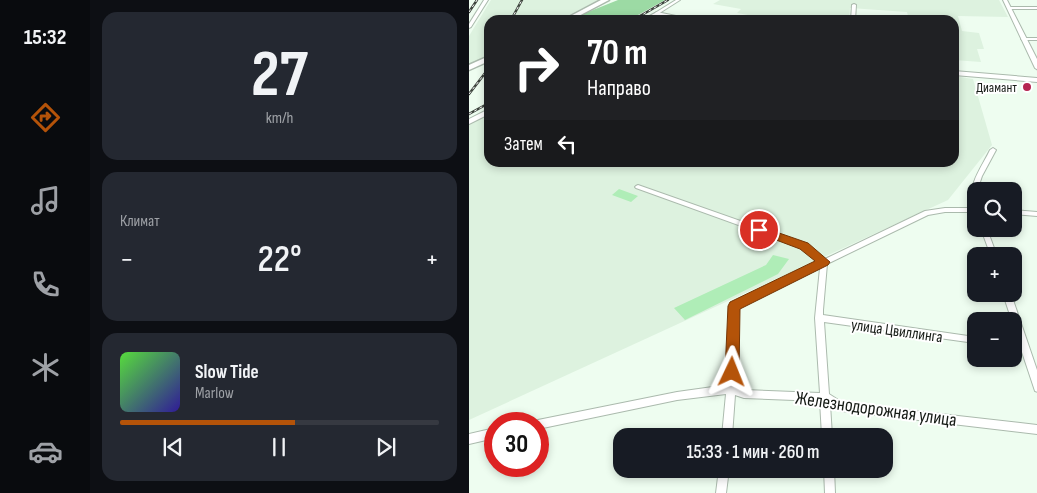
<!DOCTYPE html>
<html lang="ru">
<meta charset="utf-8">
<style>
:root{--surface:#171b24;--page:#242831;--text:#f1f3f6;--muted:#9ea1a6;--line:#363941;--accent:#b45309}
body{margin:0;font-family:"Sofia Sans Condensed",sans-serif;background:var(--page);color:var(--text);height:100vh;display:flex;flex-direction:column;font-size:19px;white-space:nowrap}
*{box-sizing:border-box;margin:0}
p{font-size:16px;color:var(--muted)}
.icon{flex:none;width:28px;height:28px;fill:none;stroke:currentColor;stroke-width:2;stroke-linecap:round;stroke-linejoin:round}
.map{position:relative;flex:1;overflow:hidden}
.details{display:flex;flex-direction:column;gap:12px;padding:12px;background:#0d0f14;width:379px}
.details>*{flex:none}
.guide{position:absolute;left:15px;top:15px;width:475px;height:152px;border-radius:15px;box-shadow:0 2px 8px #0003;background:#202124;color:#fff;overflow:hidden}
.fabs{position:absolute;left:498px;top:182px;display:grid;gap:10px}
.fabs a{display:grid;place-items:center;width:55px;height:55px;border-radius:10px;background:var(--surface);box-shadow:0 2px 8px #0003;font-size:25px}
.speed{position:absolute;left:15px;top:412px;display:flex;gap:10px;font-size:25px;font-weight:700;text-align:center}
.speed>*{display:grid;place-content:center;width:65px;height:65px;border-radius:50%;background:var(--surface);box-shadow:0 2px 8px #0003;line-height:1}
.speed .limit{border:8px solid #d22;background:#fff;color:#111}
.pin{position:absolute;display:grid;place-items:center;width:42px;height:42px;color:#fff;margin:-21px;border:2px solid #fff;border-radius:50%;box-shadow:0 1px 5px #0007}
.me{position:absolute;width:55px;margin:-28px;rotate:2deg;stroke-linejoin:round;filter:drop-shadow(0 0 4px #0008)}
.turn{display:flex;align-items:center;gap:18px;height:105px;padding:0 20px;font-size:22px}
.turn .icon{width:65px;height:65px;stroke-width:2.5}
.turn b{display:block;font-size:35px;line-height:42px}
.then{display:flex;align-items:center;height:48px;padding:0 20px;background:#0003;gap:10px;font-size:19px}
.big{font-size:38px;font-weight:600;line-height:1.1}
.details .widget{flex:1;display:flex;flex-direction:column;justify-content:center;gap:8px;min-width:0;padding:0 18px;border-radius:15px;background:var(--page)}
.details .dial{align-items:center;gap:0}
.dial b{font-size:65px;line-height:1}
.song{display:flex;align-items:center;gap:15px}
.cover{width:60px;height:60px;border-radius:8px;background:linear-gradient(135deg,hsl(110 70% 55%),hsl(250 70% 35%))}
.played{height:5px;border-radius:2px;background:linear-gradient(90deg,var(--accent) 55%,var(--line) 55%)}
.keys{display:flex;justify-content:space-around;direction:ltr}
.heat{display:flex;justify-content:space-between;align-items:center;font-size:28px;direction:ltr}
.trip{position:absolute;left:144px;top:428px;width:280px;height:50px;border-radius:15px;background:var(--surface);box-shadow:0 2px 8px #0003;font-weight:600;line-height:50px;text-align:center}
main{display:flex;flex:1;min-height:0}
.tab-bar{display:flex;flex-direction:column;width:90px;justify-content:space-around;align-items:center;background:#090b0e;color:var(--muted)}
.tab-bar .icon{width:35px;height:35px}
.tab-bar .active{color:var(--accent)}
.tab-bar b{font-size:22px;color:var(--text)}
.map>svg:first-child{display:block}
.built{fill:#ddf2df}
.forest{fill:#9cdaa4}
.building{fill:#afedb7}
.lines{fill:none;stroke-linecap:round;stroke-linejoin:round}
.minor-casing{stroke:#abbaad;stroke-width:2}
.tertiary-casing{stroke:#abbaad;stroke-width:2}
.primary-casing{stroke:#abbaad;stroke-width:3}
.minor{fill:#fff;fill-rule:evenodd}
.tertiary{fill:#fff;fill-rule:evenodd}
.primary{fill:#fff;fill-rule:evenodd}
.rail-casing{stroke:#3d443d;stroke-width:2.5}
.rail{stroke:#fff;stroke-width:1;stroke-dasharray:3;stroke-linecap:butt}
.route{fill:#b45309;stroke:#753606}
.poi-dot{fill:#b52550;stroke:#fff;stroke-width:2}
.labels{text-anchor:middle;stroke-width:4;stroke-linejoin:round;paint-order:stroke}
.far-poi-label{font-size:14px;fill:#171c17;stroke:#fff;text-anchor:end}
.street-label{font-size:16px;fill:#171c17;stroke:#fff}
.near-street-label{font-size:19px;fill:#171c17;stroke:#fff}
</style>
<main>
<nav class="tab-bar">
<b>15:32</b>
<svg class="icon active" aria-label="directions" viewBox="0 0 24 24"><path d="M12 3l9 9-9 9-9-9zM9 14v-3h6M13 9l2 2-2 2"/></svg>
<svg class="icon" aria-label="music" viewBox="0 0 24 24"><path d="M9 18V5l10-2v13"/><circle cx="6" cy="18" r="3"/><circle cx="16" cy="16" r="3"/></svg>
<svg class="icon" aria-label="phone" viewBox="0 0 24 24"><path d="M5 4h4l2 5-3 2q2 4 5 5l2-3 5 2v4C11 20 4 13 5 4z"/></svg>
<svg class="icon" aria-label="climate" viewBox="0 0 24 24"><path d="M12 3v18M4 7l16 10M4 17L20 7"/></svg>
<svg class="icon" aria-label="car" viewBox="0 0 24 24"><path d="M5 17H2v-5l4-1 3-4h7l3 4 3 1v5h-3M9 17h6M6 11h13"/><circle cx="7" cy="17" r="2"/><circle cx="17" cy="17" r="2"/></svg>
</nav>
<section class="details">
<div class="widget dial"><b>27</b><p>km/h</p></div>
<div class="widget"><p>Климат</p>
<div class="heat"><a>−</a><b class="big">22°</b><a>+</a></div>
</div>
<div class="widget">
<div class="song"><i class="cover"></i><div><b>Slow Tide</b><p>Marlow</p></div></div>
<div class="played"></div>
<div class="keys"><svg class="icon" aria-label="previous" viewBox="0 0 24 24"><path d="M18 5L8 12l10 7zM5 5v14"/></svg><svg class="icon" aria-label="pause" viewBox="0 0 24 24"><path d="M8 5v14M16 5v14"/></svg><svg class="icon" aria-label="next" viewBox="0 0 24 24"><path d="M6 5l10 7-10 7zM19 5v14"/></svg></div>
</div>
</section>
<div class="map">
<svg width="569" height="493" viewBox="0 0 569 493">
<rect width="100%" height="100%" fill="#eefdf0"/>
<path class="built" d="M 22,0 L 130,0 L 90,20 L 20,20 L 20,55 L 0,66 L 0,36 Z
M 251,0 L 530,0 L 539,17 L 489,16 L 493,31 L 510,33 L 515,49 L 508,49 L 512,62 L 485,60 L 485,20 L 440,20 L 438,12 L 381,8 L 380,20 L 284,20 L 280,19 L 284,16 L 268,13 L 272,9 L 244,4 Z
M 485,76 L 504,79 L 523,145 L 479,200 L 0,420 L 0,125 L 20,114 L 20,162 L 485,162 Z"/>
<path class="forest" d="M 149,0 L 196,0 L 160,20 L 124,20 L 109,16 Z"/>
<path class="building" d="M 150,189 L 169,196 L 162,202 L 143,195 Z
M 304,255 L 320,259 L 309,274 L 216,320 L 205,308 L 297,265 Z"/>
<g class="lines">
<defs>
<path id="minor" d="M 15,0 L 19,0 L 2,27 L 0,28 L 0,24 Z
M 207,0 L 211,0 L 189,14 L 186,13 Z
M 385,4 L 387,5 L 386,20 L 382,20 L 383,5 Z
M 540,7 L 569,7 L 569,9 L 539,9 L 539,7 Z
M 553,38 L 569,38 L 569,40 L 554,40 L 552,39 Z
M 524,148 L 527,150 L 513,176 L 508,191 L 506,191 L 506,205 L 504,204 C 498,185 513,167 521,150 Z
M 169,185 L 337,244 L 356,259 L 456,211 L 476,208 L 506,208 L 506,212 L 476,212 L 459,215 L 358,264 L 354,310 L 354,315 L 506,337 L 506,343 L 355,322 L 360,394 L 374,403 L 569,425 L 569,434 L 373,411 L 361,404 L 363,436 L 353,436 L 351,401 L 275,398 L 266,395 L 263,436 L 253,436 L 257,394 L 208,400 L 69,429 L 69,424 L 65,424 L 66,422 L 69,420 L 208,392 L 258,385 L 261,306 L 262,304 L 350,262 L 333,248 L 167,188 L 166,187 L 167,186 ZM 351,268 L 346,318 L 351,393 L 275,390 L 266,387 L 269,308 Z
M 544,210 L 569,212 L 569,216 L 544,214 Z
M 512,229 L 518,229 L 528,256 L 522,256 Z
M 534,294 L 542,294 L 569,373 L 569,392 L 566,391 L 552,349 L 544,348 L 544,342 L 550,342 Z
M 26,428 L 26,438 L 0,444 L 0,434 Z
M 250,469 L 260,469 L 257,493 L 247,493 Z
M 355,469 L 365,469 L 366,493 L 356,493 Z"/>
<path id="tertiary" d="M 534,0 L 538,0 L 569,61 L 569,70 L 566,68 Z
M 188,12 L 221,19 L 223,20 L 214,20 L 189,15 L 179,20 L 173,20 Z
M 485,71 L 569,78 L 569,82 L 485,75 Z
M 20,109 L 20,114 L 0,124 L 0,119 Z"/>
<path id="primary" d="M 132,0 L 140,0 L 102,20 L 94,20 Z
M 20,56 L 20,61 L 0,70 L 0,65 Z"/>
</defs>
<use href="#minor" class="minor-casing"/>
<use href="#tertiary" class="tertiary-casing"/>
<use href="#primary" class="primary-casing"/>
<use href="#minor" class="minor"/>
<use href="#tertiary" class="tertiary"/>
<use href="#primary" class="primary"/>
<defs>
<path id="rail" d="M 0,12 L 8,0
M 42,20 L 53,0
M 164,20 L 199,0
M 0,94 L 20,68
M 0,114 L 20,103"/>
</defs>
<use href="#rail" class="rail-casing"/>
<use href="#rail" class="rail"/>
</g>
<path class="route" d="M 290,226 L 339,243 L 361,262 L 359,265 L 271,309 L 270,372 L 268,377 L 263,379 L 258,377 L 256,372 L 259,306 L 261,302 L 346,261 L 331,249 L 286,232 L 284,230 Z"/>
<circle class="poi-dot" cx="558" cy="87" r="5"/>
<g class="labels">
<g class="far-poi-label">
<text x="548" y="92">Диамант</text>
</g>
<g class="street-label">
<text transform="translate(428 330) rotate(8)" y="6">улица Цвиллинга</text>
</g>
<g class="near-street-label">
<text transform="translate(407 408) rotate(8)" y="7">Железнодорожная улица</text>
</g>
</g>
</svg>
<div class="fabs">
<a><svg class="icon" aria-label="search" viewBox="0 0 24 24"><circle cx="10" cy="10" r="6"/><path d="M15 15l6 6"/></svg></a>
<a>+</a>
<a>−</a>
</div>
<div class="speed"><div class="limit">30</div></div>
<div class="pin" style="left:290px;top:230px;background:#d93025"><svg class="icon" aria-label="arrive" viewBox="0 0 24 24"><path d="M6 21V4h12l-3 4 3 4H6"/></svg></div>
<svg class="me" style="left:263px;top:372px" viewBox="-20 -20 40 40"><path d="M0-17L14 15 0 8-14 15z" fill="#b45309" stroke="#fff" stroke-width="4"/></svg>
<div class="trip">15:33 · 1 мин · 260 m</div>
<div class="guide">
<div class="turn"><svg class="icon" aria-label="right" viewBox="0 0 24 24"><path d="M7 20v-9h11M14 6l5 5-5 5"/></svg><div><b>70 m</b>Направо</div></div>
<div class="then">Затем<svg class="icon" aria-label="left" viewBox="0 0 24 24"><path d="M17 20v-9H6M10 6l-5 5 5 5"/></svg></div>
</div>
</div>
</main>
